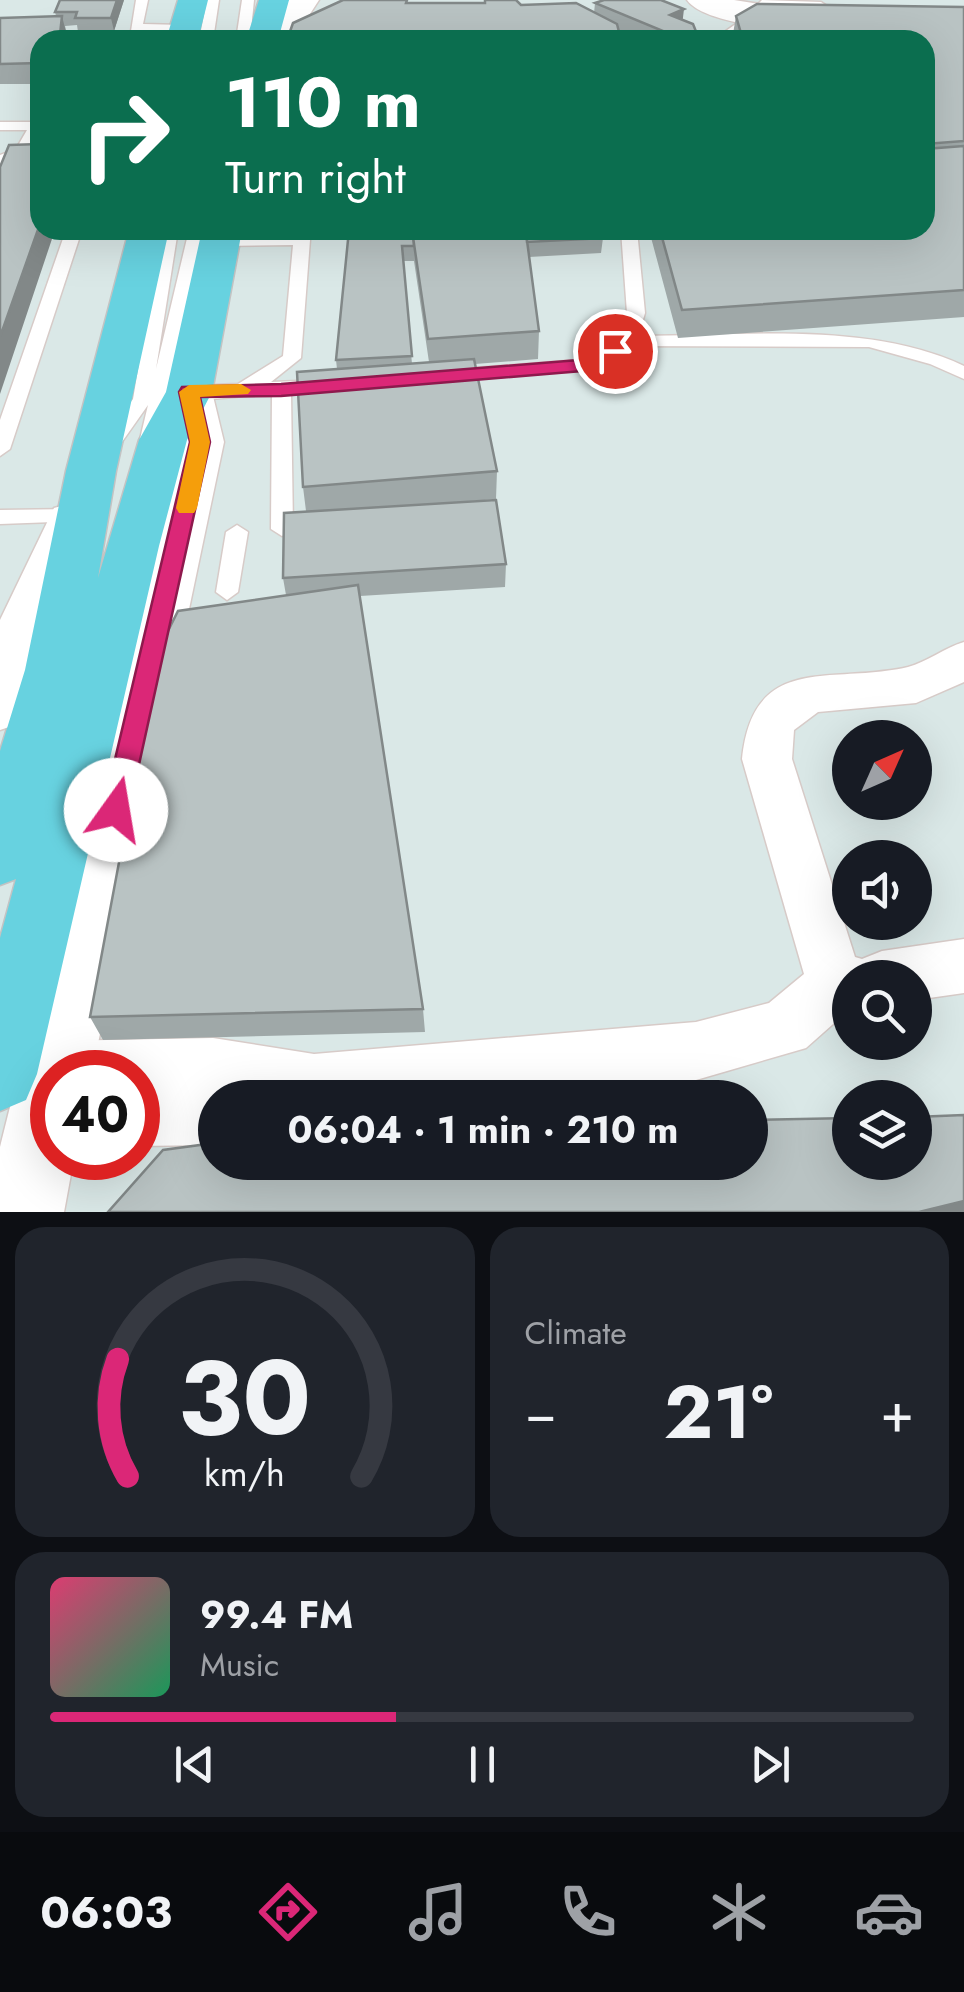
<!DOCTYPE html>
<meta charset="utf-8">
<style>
:root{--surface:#171b24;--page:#20242c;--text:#f1f3f6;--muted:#9ea1a6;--line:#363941;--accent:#db2777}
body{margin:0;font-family:Jost,sans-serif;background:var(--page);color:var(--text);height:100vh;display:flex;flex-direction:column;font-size:38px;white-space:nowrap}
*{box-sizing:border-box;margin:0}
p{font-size:32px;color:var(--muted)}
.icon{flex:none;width:55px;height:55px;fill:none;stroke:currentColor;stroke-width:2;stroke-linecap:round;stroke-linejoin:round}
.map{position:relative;height:1212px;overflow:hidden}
.panel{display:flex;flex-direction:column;gap:15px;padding:15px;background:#0d0f14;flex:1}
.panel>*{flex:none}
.guide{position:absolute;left:30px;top:30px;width:905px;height:210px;border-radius:30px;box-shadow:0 10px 40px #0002;background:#0b6e4f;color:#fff;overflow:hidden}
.needle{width:65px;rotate:45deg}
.buttons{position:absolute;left:832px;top:720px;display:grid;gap:20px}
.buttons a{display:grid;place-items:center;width:100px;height:100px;border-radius:50%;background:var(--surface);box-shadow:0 10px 40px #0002;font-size:50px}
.speed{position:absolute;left:30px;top:1050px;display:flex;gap:20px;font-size:50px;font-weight:700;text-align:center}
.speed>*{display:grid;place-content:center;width:130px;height:130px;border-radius:50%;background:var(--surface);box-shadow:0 10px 40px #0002;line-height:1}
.speed .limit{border:15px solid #d22;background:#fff;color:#111}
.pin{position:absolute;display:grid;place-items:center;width:85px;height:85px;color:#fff;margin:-42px;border:5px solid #fff;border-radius:50%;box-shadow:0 2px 10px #0007}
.me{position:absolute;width:110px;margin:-55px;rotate:13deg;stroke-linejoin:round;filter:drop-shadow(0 0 8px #0008)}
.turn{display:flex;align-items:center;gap:35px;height:210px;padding:0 30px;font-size:45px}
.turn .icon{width:130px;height:130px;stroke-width:2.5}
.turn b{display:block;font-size:70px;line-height:85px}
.big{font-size:75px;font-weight:700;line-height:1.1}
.panel .tile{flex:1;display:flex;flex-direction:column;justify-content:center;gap:15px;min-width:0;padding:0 35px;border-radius:30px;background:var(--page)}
.panel .dial{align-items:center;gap:0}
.dial svg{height:260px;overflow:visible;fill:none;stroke:var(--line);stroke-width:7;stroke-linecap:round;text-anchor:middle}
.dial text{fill:var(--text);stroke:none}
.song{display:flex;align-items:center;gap:30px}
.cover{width:120px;height:120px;border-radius:15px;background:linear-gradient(135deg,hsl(340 70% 55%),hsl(150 70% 35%))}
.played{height:10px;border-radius:5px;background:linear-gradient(90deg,var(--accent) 40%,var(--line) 40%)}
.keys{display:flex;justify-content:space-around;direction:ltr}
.heat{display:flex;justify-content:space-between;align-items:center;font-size:55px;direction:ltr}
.panel .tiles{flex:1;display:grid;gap:15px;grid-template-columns:1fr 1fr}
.tile:last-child{grid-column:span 2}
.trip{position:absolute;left:198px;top:1080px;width:570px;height:100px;border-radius:50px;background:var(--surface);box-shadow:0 10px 40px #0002;font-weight:700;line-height:100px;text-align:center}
.dock{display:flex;height:160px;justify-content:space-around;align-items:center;background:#090b0e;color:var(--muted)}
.dock .icon{width:70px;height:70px}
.dock .active{color:var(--accent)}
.dock b{font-size:45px;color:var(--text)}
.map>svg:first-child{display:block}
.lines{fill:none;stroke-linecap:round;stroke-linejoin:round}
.lane-casing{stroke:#d7cbc8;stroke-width:3}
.street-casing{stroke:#d7cbc8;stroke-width:3}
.secondary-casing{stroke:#d7cbc8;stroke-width:3}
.primary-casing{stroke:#c3c3c3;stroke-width:3}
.lane{fill:#fff;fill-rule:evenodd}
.street{fill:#fff;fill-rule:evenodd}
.secondary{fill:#fff;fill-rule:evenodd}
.primary{fill:#67d2e0;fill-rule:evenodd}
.wall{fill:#9fa8a8;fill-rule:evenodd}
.shaded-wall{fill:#828888}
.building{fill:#b9c3c3;stroke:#828888;stroke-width:2.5}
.route{fill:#db2777;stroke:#8e194d;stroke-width:2.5}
.slow{fill:#f59e0b}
</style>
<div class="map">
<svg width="964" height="1212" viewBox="0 0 964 1212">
<rect width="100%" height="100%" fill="#dae8e7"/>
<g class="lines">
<defs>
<path id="lane" d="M 136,0 L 148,0 L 143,24 L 183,25 L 190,29 L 183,33 L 131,31 Z
M 207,0 L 219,0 L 213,40 L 199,40 Z
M 242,0 L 254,0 L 250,40 L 236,40 Z
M 762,0 L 821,2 L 827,6 L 821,10 L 765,7 L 759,3 Z
M 750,14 L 761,17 L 729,40 L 713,40 Z
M 40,116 L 40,133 L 27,155 L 0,165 L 0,155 L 16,149 L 27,130 L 0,130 L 0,122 L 32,122 Z
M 66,230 L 82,230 L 10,449 L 0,456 L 0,420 Z
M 162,230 L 178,230 L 156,369 L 189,230 L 205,230 L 160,439 L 150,445 L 140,439 L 148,405 L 117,449 L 110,451 L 100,444 L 133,399 Z
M 621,230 L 637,230 L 645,313 L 638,336 C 741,336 870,321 964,366 L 964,379 L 930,364 L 869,347 L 632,346 L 621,355 L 582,371 L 441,380 L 439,376 L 448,370 L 579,360 L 619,339 L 627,313 Z
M 302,235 L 310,240 L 301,358 L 271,382 L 327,380 L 336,386 L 327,392 L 291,393 L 293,529 L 282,536 L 271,529 L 272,393 C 248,394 197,406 179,392 L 189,386 L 238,384 L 283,356 L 293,245 L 220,246 L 212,241 L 214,237 Z
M 74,509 L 85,516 L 81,521 L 0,524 L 0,510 Z
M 237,525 L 248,532 L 238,592 L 227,600 L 216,592 L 226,532 Z"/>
<path id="street" d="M 964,642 L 964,682 L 916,703 L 818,712 L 794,730 L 792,759 L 855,957 L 862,959 L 882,951 L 964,939 L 964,993 L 915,1000 L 915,978 L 850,978 L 850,1009 L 806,1048 L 696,1080 L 504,1098 L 215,1098 L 215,1145 L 138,1146 L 138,1072 L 52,1072 L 52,1100 L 34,1092 L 25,1071 L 34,1050 L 55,1041 L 213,1038 L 314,1054 L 696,1022 L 769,1003 L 804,974 L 742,759 C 753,651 832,685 908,667 C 927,662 944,648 964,642 Z"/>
<path id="secondary" d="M 289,0 L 319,0 L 293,40 L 258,40 Z
M 687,0 L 734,0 L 831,15 L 964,15 L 964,35 C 915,35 714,39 687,0 Z
M 189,377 L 205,382 L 212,392 L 224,442 L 92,1072 L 52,1072 L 52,1158 L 74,1158 L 64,1212 L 0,1212 L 0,1147 L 176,442 L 166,392 L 173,382 Z
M 72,503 L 90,508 L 98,521 L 54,624 L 21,723 L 0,730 L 0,620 L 54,508 Z"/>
<path id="primary" d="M 178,0 L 208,0 L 198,40 L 166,40 Z
M 259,0 L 289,0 L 278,40 L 246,40 Z
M 129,230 L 169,230 L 116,471 L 98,578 L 139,440 L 166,392 L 202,230 L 242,230 L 212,392 L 187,440 L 159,546 L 37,1074 L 26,1100 L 0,1111 L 0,938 L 16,879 L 0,885 L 0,751 L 25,670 L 66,471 Z"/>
</defs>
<use href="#lane" class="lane-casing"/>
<use href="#street" class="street-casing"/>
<use href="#secondary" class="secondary-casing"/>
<use href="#primary" class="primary-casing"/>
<use href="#lane" class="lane"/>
<use href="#street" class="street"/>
<use href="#secondary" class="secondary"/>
<use href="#primary" class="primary"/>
</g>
<path class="wall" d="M 60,0 L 124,0 L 114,31 L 78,32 L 77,25 L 65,26 L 67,34 L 96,33 L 98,40 L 40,40 L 40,84 L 0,84 L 0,18 L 56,16 L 55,12 Z
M 407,3 L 521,5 L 594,13 L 595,3 L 683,20 L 697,34 L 696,40 L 287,40 Z
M 964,7 L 964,317 L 678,338 L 649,230 L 925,230 L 925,40 L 732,40 L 736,16 Z
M 349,230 L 478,235 L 515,233 L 515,230 L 602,230 L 603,238 L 601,253 L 529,257 L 539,331 L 538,359 L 475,364 L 497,471 L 496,499 L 460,502 L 506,564 L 505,587 L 360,596 L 423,1009 L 425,1032 L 103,1040 L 90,1017 L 286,595 L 283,578 L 306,511 L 303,487 L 337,369 L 336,360 ZM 403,261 L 414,261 L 429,362 L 412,364 Z"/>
<path class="shaded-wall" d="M 117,0 L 124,0 L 114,31 L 111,18 Z
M 684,9 L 681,34 L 670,15 Z
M 62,16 L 67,36 L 60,34 Z
M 40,224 L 40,230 L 55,230 L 0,394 L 0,337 Z
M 964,1201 L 964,1212 L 919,1212 Z"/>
<path class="building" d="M 60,0 L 117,0 L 111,18 L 75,18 L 77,12 L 55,12 Z
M 343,0 L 407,0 L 406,3 L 485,3 L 485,0 L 516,0 L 521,5 L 576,3 L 617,24 L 621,40 L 287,40 L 293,23 Z
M 604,0 L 661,0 L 684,9 L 670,15 L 693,24 L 697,34 L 670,34 L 595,3 Z
M 757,4 L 964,7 L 964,141 L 925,144 L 925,40 L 743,40 L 736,16 Z
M 62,16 L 60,34 L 96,33 L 93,40 L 40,40 L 40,63 L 0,64 L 0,18 Z
M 40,144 L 40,224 L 0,337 L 0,167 L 9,145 Z
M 964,146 L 964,290 L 682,310 L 660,230 L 925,230 L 925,149 Z
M 349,230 L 477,230 L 478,235 L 413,237 L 414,246 L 402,246 L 412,356 L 336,360 Z
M 517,230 L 602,230 L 603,238 L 527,242 L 526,233 L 517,233 Z
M 526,233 L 539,331 L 428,339 L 413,237 Z
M 474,359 L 497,471 L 303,487 L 297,372 Z
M 496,500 L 506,564 L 283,578 L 284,513 Z
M 358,585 L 423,1009 L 90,1017 L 159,649 L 178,611 Z
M 964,1115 L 964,1201 L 919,1212 L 108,1212 L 163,1150 L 215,1143 L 215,1162 L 750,1162 L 750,1120 L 850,1118 L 850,1162 L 915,1162 L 915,1117 Z"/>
<path class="route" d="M 615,346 L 622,347 L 622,355 L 582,371 L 281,396 L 200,397 L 210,442 L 129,810 L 125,817 L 116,821 L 107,817 L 103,810 L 190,442 L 179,392 L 182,387 L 281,384 L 579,360 Z"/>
<path class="slow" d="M 241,384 L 251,390 L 248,394 L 200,397 L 210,442 L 197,508 L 194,513 L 179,513 L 176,508 L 190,442 L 179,392 L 189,385 Z"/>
</svg>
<div class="buttons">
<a><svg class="needle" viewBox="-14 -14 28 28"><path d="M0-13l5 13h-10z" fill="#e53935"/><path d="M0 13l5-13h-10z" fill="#9ea1a6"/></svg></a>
<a><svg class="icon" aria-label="sound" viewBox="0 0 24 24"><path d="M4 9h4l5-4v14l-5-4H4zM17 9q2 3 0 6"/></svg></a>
<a><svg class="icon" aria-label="search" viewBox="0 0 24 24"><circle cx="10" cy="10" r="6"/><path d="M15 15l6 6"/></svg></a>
<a><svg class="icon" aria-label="layers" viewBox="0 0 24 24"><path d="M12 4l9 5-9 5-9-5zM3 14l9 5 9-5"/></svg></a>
</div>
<div class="speed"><div class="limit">40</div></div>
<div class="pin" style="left:615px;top:351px;background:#d93025"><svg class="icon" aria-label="arrive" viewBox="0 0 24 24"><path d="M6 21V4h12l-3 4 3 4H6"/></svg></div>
<svg class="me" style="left:116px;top:810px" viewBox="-20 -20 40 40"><circle r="19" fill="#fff"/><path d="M0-13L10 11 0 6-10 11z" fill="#db2777"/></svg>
<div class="trip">06:04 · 1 min · 210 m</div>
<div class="guide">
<div class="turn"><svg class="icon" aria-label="right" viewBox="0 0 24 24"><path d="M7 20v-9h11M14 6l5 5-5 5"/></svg><div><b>110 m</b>Turn right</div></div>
</div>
</div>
<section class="panel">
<div class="tiles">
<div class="tile dial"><svg viewBox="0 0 100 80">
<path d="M14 69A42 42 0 1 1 86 69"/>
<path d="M14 69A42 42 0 0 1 11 33" stroke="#db2777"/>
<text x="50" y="56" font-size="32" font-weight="700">30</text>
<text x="50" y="72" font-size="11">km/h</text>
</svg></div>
<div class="tile"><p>Climate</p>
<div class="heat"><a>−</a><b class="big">21°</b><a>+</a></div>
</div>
<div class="tile">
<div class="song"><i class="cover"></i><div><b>99.4 FM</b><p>Music</p></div></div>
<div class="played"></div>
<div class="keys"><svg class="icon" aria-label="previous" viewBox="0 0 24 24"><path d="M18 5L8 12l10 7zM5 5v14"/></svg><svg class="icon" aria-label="pause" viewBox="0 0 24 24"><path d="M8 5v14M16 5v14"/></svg><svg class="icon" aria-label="next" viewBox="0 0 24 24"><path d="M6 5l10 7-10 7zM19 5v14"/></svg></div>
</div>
</div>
</section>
<nav class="dock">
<b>06:03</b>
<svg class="icon active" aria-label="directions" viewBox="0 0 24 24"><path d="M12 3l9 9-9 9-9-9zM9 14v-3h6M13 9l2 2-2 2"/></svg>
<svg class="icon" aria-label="music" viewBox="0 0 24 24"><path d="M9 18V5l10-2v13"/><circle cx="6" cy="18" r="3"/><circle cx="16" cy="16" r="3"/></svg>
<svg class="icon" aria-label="phone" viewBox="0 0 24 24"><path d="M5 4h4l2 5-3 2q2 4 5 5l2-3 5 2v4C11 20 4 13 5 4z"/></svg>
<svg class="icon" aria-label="climate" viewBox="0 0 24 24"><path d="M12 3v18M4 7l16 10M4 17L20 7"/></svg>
<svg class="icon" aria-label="car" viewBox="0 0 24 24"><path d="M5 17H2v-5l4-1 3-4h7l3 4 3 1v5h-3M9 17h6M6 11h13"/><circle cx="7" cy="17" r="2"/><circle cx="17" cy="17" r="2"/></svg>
</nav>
